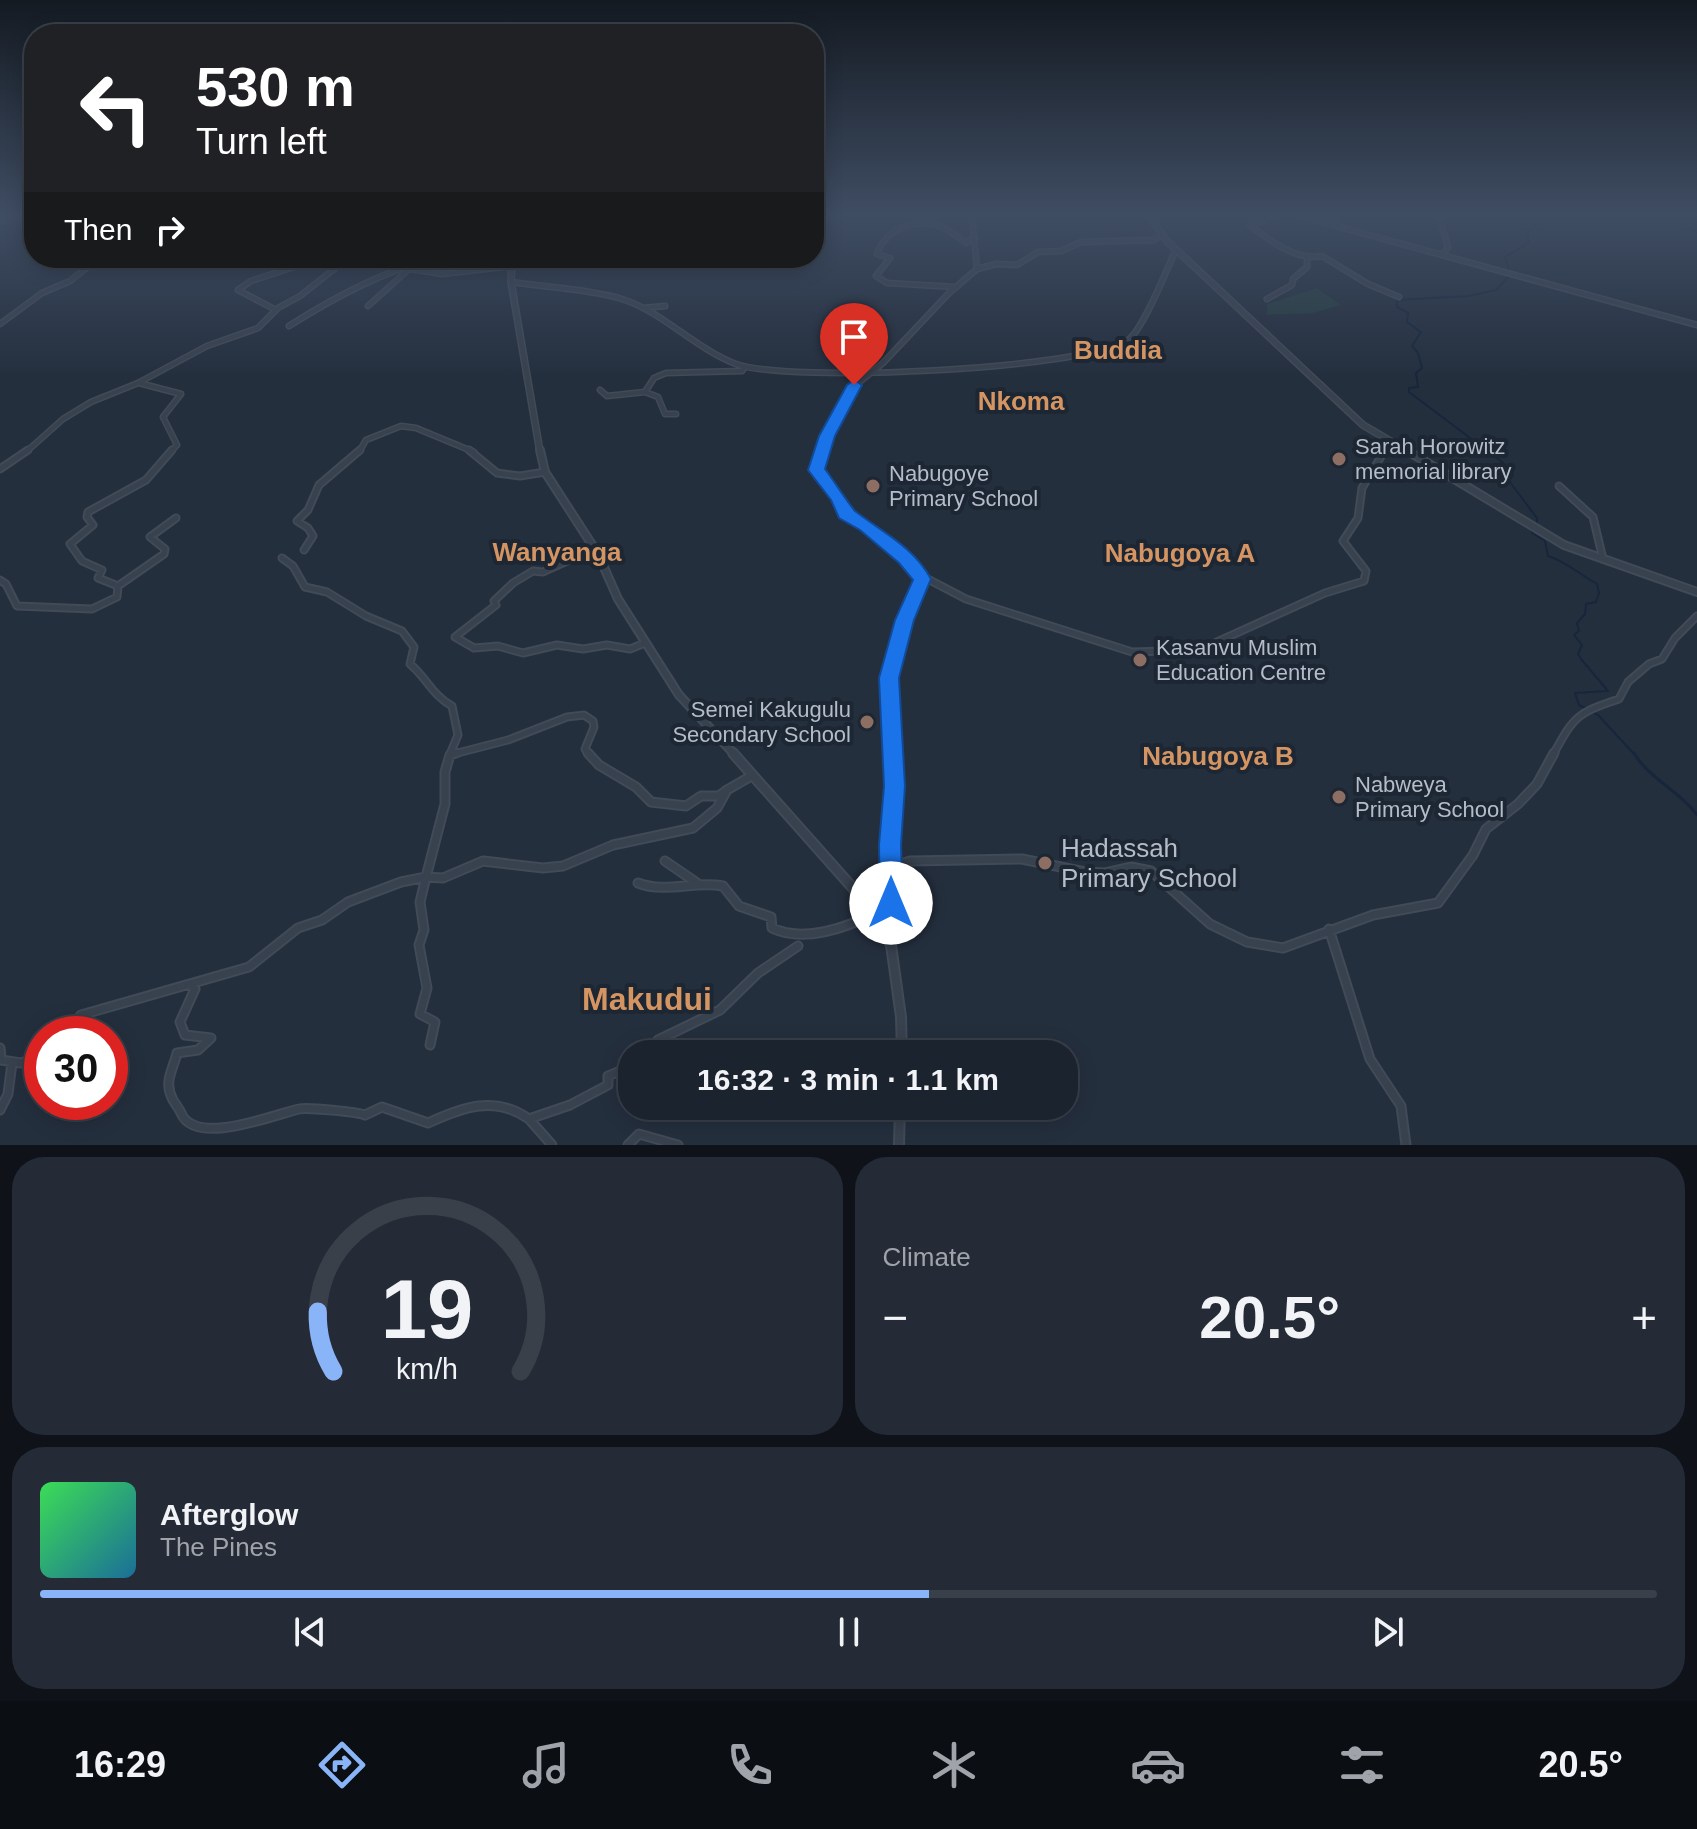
<!DOCTYPE html>
<meta charset="utf-8">
<style>
:root{--surface:#1b232e;--page:#242b36;--text:#f1f3f6;--muted:#a0a4aa;--line:#39404a;--accent:#8ab4f8}
body{margin:0;font-family:Helvetica,sans-serif;background:var(--page);color:var(--text);height:100vh;display:flex;flex-direction:column;font-size:30px;white-space:nowrap}
*{box-sizing:border-box;margin:0}
p{font-size:26px;color:var(--muted)}
.icon{flex:none;width:44px;height:44px;fill:none;stroke:currentColor;stroke-width:2;stroke-linecap:round;stroke-linejoin:round}
.map{position:relative;height:1145px;overflow:hidden}
.side{display:flex;flex-direction:column;gap:12px;padding:12px;background:#0f1319;flex:1}
.side>*{flex:none}
.guide{position:absolute;left:24px;top:24px;width:800px;height:244px;border-radius:32px;box-shadow:0 4px 20px #0003,0 0 0 2px var(--line);background:#202124;color:#fff;overflow:hidden}
.speed{position:absolute;left:24px;top:1016px;display:flex;gap:16px;font-size:40px;font-weight:700;text-align:center}
.speed>*{display:grid;place-content:center;width:104px;height:104px;border-radius:50%;background:var(--surface);box-shadow:0 4px 20px #0003,0 0 0 2px var(--line);line-height:1}
.speed .limit{border:12px solid #d22;background:#fff;color:#111}
.pin{position:absolute;display:grid;place-items:center;width:68px;height:68px;color:#fff;margin:-82px -34px;border-radius:50% 50% 50% 0;rotate:-45deg;box-shadow:0 0 8px #0007}
.pin .icon{rotate:45deg}
.me{position:absolute;width:88px;margin:-44px;rotate:0deg;stroke-linejoin:round;filter:drop-shadow(0 0 6px #0008)}
.turn{display:flex;align-items:center;gap:28px;height:168px;padding:0 40px;font-size:36px}
.turn .icon{width:104px;height:104px;stroke-width:2.5}
.turn b{display:block;font-size:56px;line-height:68px}
.then{display:flex;align-items:center;height:76px;padding:0 40px;background:#0003;gap:16px;font-size:30px}
.big{font-size:60px;font-weight:600;line-height:1.1}
.side .widget{flex:1;display:flex;flex-direction:column;justify-content:center;gap:12px;min-width:0;padding:0 28px;border-radius:32px;background:var(--page)}
.side .dial{align-items:center;gap:0}
.dial svg{height:208px;overflow:visible;fill:none;stroke:var(--line);stroke-width:7;stroke-linecap:round;text-anchor:middle}
.dial text{fill:var(--text);stroke:none}
.song{display:flex;align-items:center;gap:24px}
.cover{width:96px;height:96px;border-radius:12px;background:linear-gradient(135deg,hsl(130 70% 55%),hsl(200 70% 35%))}
.played{height:8px;border-radius:4px;background:linear-gradient(90deg,var(--accent) 55%,var(--line) 55%)}
.keys{display:flex;justify-content:space-around;direction:ltr}
.heat{display:flex;justify-content:space-between;align-items:center;font-size:44px;direction:ltr}
.side .tiles{flex:1;display:grid;gap:12px;grid-template-columns:1fr 1fr}
.widget:last-child{grid-column:span 2}
.trip{position:absolute;left:618px;top:1040px;width:460px;height:80px;border-radius:32px;background:var(--surface);box-shadow:0 4px 20px #0003,0 0 0 2px var(--line);font-weight:600;line-height:80px;text-align:center}
.tab-bar{display:flex;height:128px;justify-content:space-around;align-items:center;background:#0b0e12;color:var(--muted)}
.tab-bar .icon{width:56px;height:56px}
.tab-bar .active{color:var(--accent)}
.tab-bar b{font-size:36px;color:var(--text)}
.map>svg:first-child{display:block}
.green{fill:#263c3f}
.lines{fill:none;stroke-linecap:round;stroke-linejoin:round}
.stream-far1{stroke:#17263c;stroke-width:2}
.stream{stroke:#17263c;stroke-width:3}
.minor-far2-casing{stroke:#414a57;stroke-width:7}
.minor-far1-casing{stroke:#414a57;stroke-width:9}
.minor-casing{stroke:#414a57;stroke-width:11}
.tertiary-far2-casing{stroke:#414a57;stroke-width:8}
.tertiary-far1-casing{stroke:#414a57;stroke-width:10}
.tertiary-casing{stroke:#414a57;stroke-width:12}
.minor-far2{stroke:#38414e;stroke-width:4}
.minor-far1{stroke:#38414e;stroke-width:5}
.minor{stroke:#38414e;stroke-width:7}
.tertiary-far2{stroke:#38414e;stroke-width:5}
.tertiary-far1{stroke:#38414e;stroke-width:6}
.tertiary{stroke:#38414e;stroke-width:8}
.route{fill:#1a73e8;stroke:#114b97;stroke-width:2}
.education-dot{fill:#8d6e63;stroke:#1d2633;stroke-width:3}
.labels{text-anchor:middle;stroke-width:8;stroke-linejoin:round;paint-order:stroke}
.poi-label{font-size:22px;fill:#b4bcc9;stroke:#1d2633;text-anchor:start}
.quarter-label{font-size:26px;font-weight:bold;fill:#d59563;stroke:#1d2633}
.near-poi-label{font-size:26px;fill:#b4bcc9;stroke:#1d2633;text-anchor:start}
.near-quarter-label{font-size:32px;font-weight:bold;fill:#d59563;stroke:#1d2633}
</style>
<div class="map">
<svg width="1697" height="1145" viewBox="0 0 1697 1145">
<rect width="100%" height="100%" fill="#242f3e"/>
<path class="green" d="M 1317,288 L 1341,305 L 1313,313 L 1267,315 L 1267,304 Z"/>
<g class="lines">
<path class="stream-far1" d="M 1674,216 L 1697,233
M 1537,525 L 1537,518 L 1509,481 L 1513,475 L 1502,462 L 1409,392 L 1409,388 L 1418,387 L 1416,373 L 1422,368 L 1418,353 L 1412,346 L 1421,332 L 1407,322 L 1408,313 L 1397,307 L 1397,300 L 1469,296 L 1496,290 L 1510,275 L 1505,257 L 1529,243 L 1527,231 L 1547,216
M 1533,529 L 1532,533 L 1545,541 L 1548,556 C 1567,562 1579,574 1597,584 L 1599,593 L 1596,602 L 1586,604 L 1585,614 L 1577,623 L 1579,631 L 1574,635 L 1582,645 L 1578,654 L 1581,659 L 1608,691 L 1575,693 L 1579,705 L 1598,715 L 1635,755"/>
<path class="stream" d="M 1634,753 C 1649,779 1680,791 1697,815"/>
<defs>
<path id="minor-far2" d="M 1277,216 L 1250,225 C 1271,241 1295,261 1322,256 L 1368,284 L 1399,297
M 1300,216 L 1697,325
M 1439,216 L 1448,247 L 1443,254
M 0,222 L 10,216
M 977,269 L 996,264 L 1017,265 L 1038,252 L 1061,251 L 1081,242 L 1154,240 L 1162,234
M 511,282 C 543,287 596,290 625,300 C 663,313 698,350 736,364 C 788,383 1083,370 1128,340 C 1143,330 1168,267 1176,249
M 955,287 L 887,283 L 876,276 L 890,258 L 877,254 C 886,228 919,216 944,228 C 952,232 959,238 966,243 L 975,237
M 1267,299 L 1292,285 L 1293,279 L 1307,267 L 1307,259
M 368,306 L 408,270
M 643,308 L 665,306
M 276,310 L 238,290 L 251,281 L 321,258
M 0,324 L 42,293 L 70,281 L 99,258
M 289,326 C 333,298 382,272 433,258
M 139,383 L 181,394 L 163,417 L 177,445 L 170,452
M 600,390 L 607,396 L 645,392
M 676,414 L 665,414 L 658,397 L 645,392 L 654,378 L 666,373 L 742,371 L 744,368
M 26,452 L 63,419 L 91,402 L 138,383 L 207,346 L 258,328 L 278,308 L 300,296 L 347,259 L 442,274 L 511,266
M 359,452 L 366,440 L 401,426 L 416,428 L 474,452
M 821,452 L 852,388 L 883,363 L 949,293 L 977,269 L 972,216
M 1384,452 L 1390,442"/>
<path id="minor-far1" d="M 469,450 L 497,473 L 520,476 L 545,472
M 822,450 L 815,464 L 846,513 L 866,525 L 922,576 L 966,599 L 1132,652 L 1199,650 L 1325,593 L 1364,581 L 1366,571 L 1343,541 L 1358,518 L 1362,488 L 1385,450
M 0,469 L 28,450
M 1559,486 L 1593,517 L 1603,559
M 594,549 L 543,572 L 533,571 L 513,583 L 494,601 L 496,605 L 455,637 L 474,648 L 498,646 L 523,653 L 557,645 L 583,649 L 607,645 L 630,649 L 645,643
M 304,550 L 313,536 L 308,528 L 297,521 L 308,510 L 319,485 L 360,450
M 282,558 L 293,566 L 305,587 L 327,592 L 366,616 L 402,631 L 414,647 L 410,664 C 426,677 432,695 452,706 L 458,735 L 450,754
M 0,580 L 6,584 L 17,606 L 92,609 L 117,597 L 118,586 L 164,554 L 165,549 L 150,537 L 176,518
M 118,586 L 98,578 L 102,570 L 82,561 L 70,544 L 93,525 L 87,517 L 88,512 L 146,480 L 172,450
M 450,755 L 508,740 L 567,717 L 584,715 L 593,721 L 594,727 L 585,749 L 589,755
M 893,755 L 889,678 L 904,620 L 922,576
M 1553,755 C 1574,716 1577,713 1619,699 L 1628,682 L 1649,664 L 1662,659 L 1675,638 L 1697,616"/>
<path id="minor" d="M 588,753 L 599,765 L 636,787 L 651,802 L 686,806 L 701,796 L 719,796 L 727,790
M 665,861 L 697,883
M 892,867 L 910,861 L 1022,859 L 1085,872 L 1104,873 L 1131,867 L 1151,871 L 1210,924 L 1247,942 L 1283,948 L 1373,915 L 1438,903 L 1473,855 L 1486,829 L 1518,804 L 1537,784 L 1554,753
M 638,883 C 667,894 694,880 723,886 L 739,906 L 771,917 L 772,928 C 804,943 846,928 875,913
M 1329,929 L 1370,1059 L 1401,1106 L 1406,1145
M 891,941 L 893,753
M 190,985 L 195,989 L 180,1022 L 185,1035 L 211,1038 L 198,1050 L 177,1053 C 173,1070 163,1082 173,1100 C 176,1105 180,1110 182,1115 C 198,1145 270,1116 299,1109 C 308,1107 357,1112 365,1115 L 382,1107 L 428,1123 C 463,1107 495,1095 529,1119 L 570,1105 L 608,1085 L 608,1076 L 632,1066
M 66,1034 L 81,1015 L 249,967 L 298,928 L 322,920 L 348,902 L 401,882 L 426,877 L 445,804 L 445,772 L 450,755 L 456,753
M 430,1045 L 435,1022 L 420,1014 L 427,988 L 419,945 L 424,930 L 420,902 L 426,877 L 443,878 L 483,861 L 543,868 L 563,866 L 613,845 L 693,828 L 717,808 L 727,790 L 753,775
M 0,1048 L 1,1060 L 21,1063 L 42,1056
M 647,1054 L 658,1040 L 720,1010 L 758,973 L 798,946
M 0,1110 L 8,1094 L 12,1063
M 529,1119 L 552,1145
M 628,1145 L 639,1134 L 678,1145"/>
<path id="tertiary-far2" d="M 1149,216 L 1167,241 L 1363,425 L 1409,452
M 512,258 L 511,282 L 540,452"/>
<path id="tertiary-far1" d="M 540,450 L 545,472 L 598,554 L 618,599 L 679,695 L 735,755
M 1406,450 L 1564,545 L 1697,592"/>
<path id="tertiary" d="M 733,753 L 875,913 L 891,945 L 901,1017 L 902,1054
M 899,1145 L 900,1106"/>
</defs>
<use href="#minor-far2" class="minor-far2-casing"/>
<use href="#minor-far1" class="minor-far1-casing"/>
<use href="#minor" class="minor-casing"/>
<use href="#tertiary-far2" class="tertiary-far2-casing"/>
<use href="#tertiary-far1" class="tertiary-far1-casing"/>
<use href="#tertiary" class="tertiary-casing"/>
<use href="#minor-far2" class="minor-far2"/>
<use href="#minor-far1" class="minor-far1"/>
<use href="#minor" class="minor"/>
<use href="#tertiary-far2" class="tertiary-far2"/>
<use href="#tertiary-far1" class="tertiary-far1"/>
<use href="#tertiary" class="tertiary"/>
</g>
<linearGradient id="sky" x2="0" y2="1"><stop stop-color="#141a22"/><stop offset="0.57" stop-color="#3f4d63"/><stop offset="1" stop-color="#3f4d63" stop-opacity="0"/></linearGradient>
<rect width="1697" height="377" fill="url(#sky)"/>
<path class="route" d="M 854,380 L 862,385 L 835,436 L 825,469 C 832,478 850,506 855,511 C 882,532 914,547 931,579 L 914,620 L 899,678 L 905,786 L 901,845 L 903,903 L 899,911 L 891,914 L 883,911 L 880,903 L 879,845 L 884,786 L 879,678 L 895,620 L 913,580 L 899,563 L 860,530 L 839,518 L 831,500 L 808,470 L 819,436 L 847,385 Z"/>
<g class="education-dot">
<circle cx="1339" cy="459" r="8"/>
<circle cx="873" cy="486" r="8"/>
<circle cx="1140" cy="660" r="8"/>
<circle cx="867" cy="722" r="8"/>
<circle cx="1339" cy="797" r="8"/>
<circle cx="1045" cy="863" r="8"/>
</g>
<g class="labels">
<g class="poi-label">
<text x="1355" y="454">Sarah Horowitz<tspan x="1355" dy="25">memorial library</tspan></text>
<text x="889" y="481">Nabugoye<tspan x="889" dy="25">Primary School</tspan></text>
<text x="1156" y="655">Kasanvu Muslim<tspan x="1156" dy="25">Education Centre</tspan></text>
<text x="851" y="717" text-anchor="end">Semei Kakugulu<tspan x="851" dy="25">Secondary School</tspan></text>
<text x="1355" y="792">Nabweya<tspan x="1355" dy="25">Primary School</tspan></text>
</g>
<g class="quarter-label">
<text x="1118" y="359">Buddia</text>
<text x="1021" y="410">Nkoma</text>
<text x="557" y="561">Wanyanga</text>
<text x="1180" y="562">Nabugoya A</text>
<text x="1218" y="765">Nabugoya B</text>
</g>
<g class="near-poi-label">
<text x="1061" y="857">Hadassah<tspan x="1061" dy="30">Primary School</tspan></text>
</g>
<g class="near-quarter-label">
<text x="647" y="1010">Makudui</text>
</g>
</g>
</svg>
<div class="speed"><div class="limit">30</div></div>
<div class="pin" style="left:854px;top:385px;background:#d93025"><svg class="icon" aria-label="arrive" viewBox="0 0 24 24"><path d="M6 21V4h12l-3 4 3 4H6"/></svg></div>
<svg class="me" style="left:891px;top:903px" viewBox="-20 -20 40 40"><circle r="19" fill="#fff"/><path d="M0-13L10 11 0 6-10 11z" fill="#1a73e8"/></svg>
<div class="trip">16:32 · 3 min · 1.1 km</div>
<div class="guide">
<div class="turn"><svg class="icon" aria-label="left" viewBox="0 0 24 24"><path d="M17 20v-9H6M10 6l-5 5 5 5"/></svg><div><b>530 m</b>Turn left</div></div>
<div class="then">Then<svg class="icon" aria-label="right" viewBox="0 0 24 24"><path d="M7 20v-9h11M14 6l5 5-5 5"/></svg></div>
</div>
</div>
<section class="side">
<div class="tiles">
<div class="widget dial"><svg viewBox="0 0 100 80">
<path d="M14 69A42 42 0 1 1 86 69"/>
<path d="M14 69A42 42 0 0 1 8 46" stroke="#8ab4f8"/>
<text x="50" y="56" font-size="32" font-weight="700">19</text>
<text x="50" y="72" font-size="11">km/h</text>
</svg></div>
<div class="widget"><p>Climate</p>
<div class="heat"><a>−</a><b class="big">20.5°</b><a>+</a></div>
</div>
<div class="widget">
<div class="song"><i class="cover"></i><div><b>Afterglow</b><p>The Pines</p></div></div>
<div class="played"></div>
<div class="keys"><svg class="icon" aria-label="previous" viewBox="0 0 24 24"><path d="M18 5L8 12l10 7zM5 5v14"/></svg><svg class="icon" aria-label="pause" viewBox="0 0 24 24"><path d="M8 5v14M16 5v14"/></svg><svg class="icon" aria-label="next" viewBox="0 0 24 24"><path d="M6 5l10 7-10 7zM19 5v14"/></svg></div>
</div>
</div>
</section>
<nav class="tab-bar">
<b>16:29</b>
<svg class="icon active" aria-label="directions" viewBox="0 0 24 24"><path d="M12 3l9 9-9 9-9-9zM9 14v-3h6M13 9l2 2-2 2"/></svg>
<svg class="icon" aria-label="music" viewBox="0 0 24 24"><path d="M9 18V5l10-2v13"/><circle cx="6" cy="18" r="3"/><circle cx="16" cy="16" r="3"/></svg>
<svg class="icon" aria-label="phone" viewBox="0 0 24 24"><path d="M5 4h4l2 5-3 2q2 4 5 5l2-3 5 2v4C11 20 4 13 5 4z"/></svg>
<svg class="icon" aria-label="climate" viewBox="0 0 24 24"><path d="M12 3v18M4 7l16 10M4 17L20 7"/></svg>
<svg class="icon" aria-label="car" viewBox="0 0 24 24"><path d="M5 17H2v-5l4-1 3-4h7l3 4 3 1v5h-3M9 17h6M6 11h13"/><circle cx="7" cy="17" r="2"/><circle cx="17" cy="17" r="2"/></svg>
<svg class="icon" aria-label="filters" viewBox="0 0 24 24"><path d="M4 7h16M4 17h16"/><circle cx="9" cy="7" r="2"/><circle cx="15" cy="17" r="2"/></svg>
<b>20.5°</b>
</nav>
